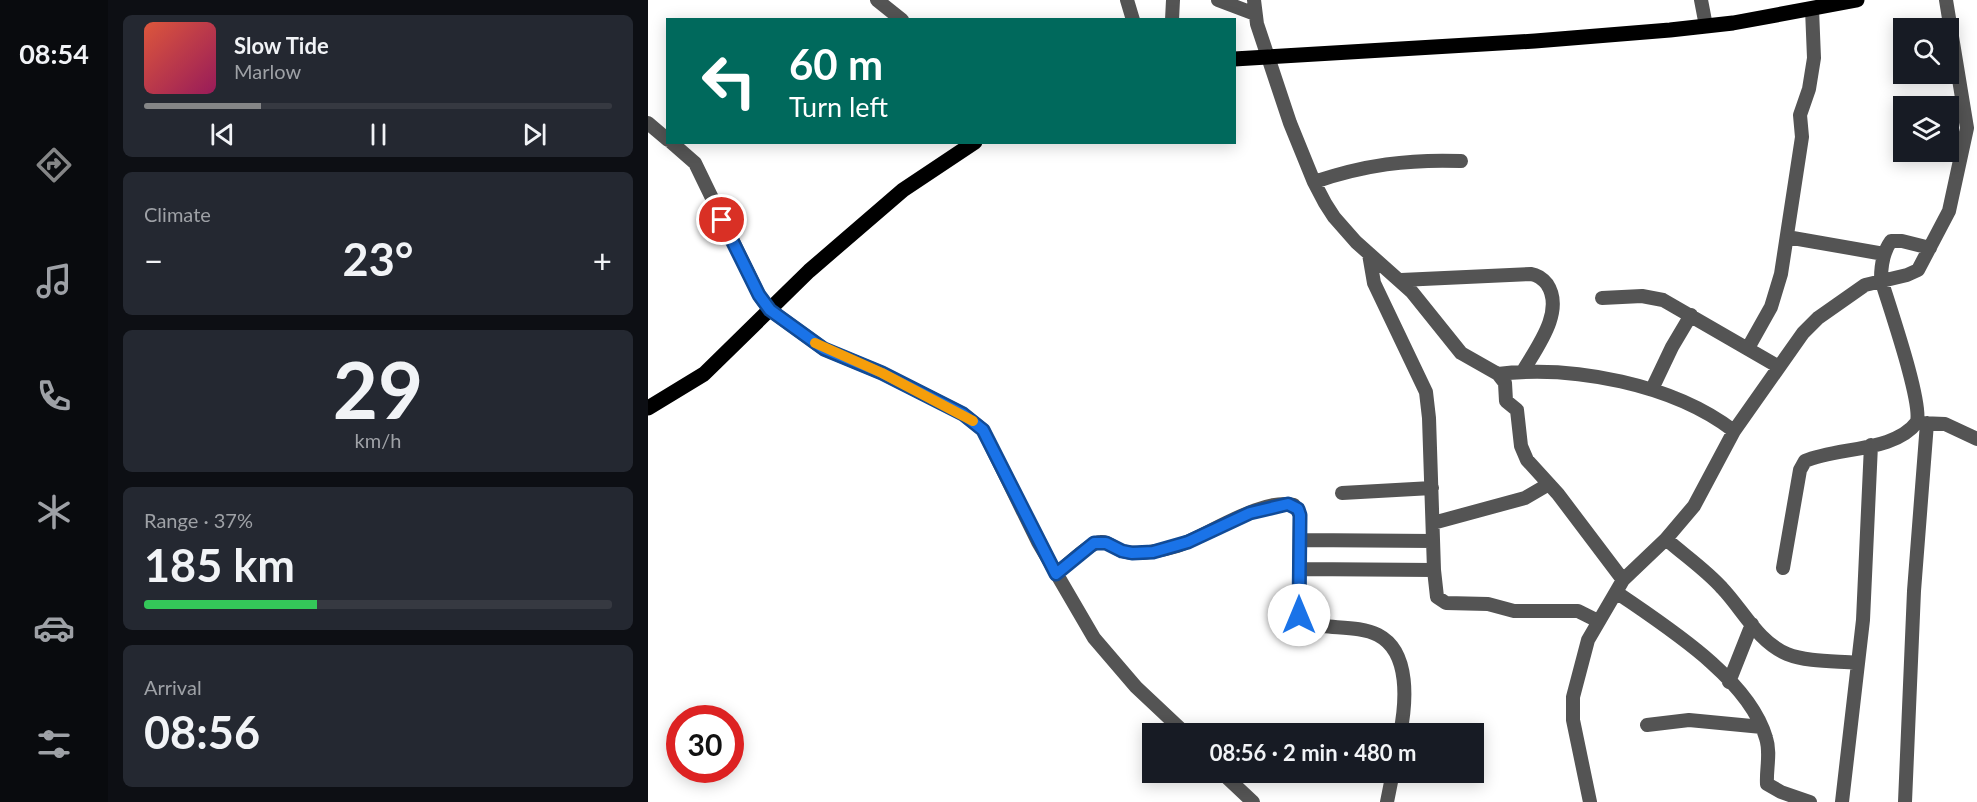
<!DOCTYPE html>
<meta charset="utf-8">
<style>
:root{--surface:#171b24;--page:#242831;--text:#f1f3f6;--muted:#9ea1a6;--line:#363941;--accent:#858687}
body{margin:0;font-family:Lato,sans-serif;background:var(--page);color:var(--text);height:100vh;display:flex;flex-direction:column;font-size:22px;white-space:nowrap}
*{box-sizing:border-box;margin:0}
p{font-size:20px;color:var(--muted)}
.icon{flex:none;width:33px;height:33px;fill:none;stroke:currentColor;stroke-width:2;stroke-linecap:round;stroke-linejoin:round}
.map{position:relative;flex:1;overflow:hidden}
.details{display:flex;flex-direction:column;gap:15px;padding:15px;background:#0d0f14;width:540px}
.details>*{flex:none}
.top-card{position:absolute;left:18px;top:18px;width:570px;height:126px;border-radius:0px;box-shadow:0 3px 15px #0003;background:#00695c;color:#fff;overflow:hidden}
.fabs{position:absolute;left:1245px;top:18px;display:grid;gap:12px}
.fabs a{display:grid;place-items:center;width:66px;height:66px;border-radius:0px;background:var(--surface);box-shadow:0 3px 15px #0003;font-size:30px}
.speed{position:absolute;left:18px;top:705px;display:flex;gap:12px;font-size:30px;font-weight:700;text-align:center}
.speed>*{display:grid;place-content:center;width:78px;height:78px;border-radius:50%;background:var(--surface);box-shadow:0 3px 15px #0003;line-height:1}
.speed .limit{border:9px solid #d22;background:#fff;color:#111}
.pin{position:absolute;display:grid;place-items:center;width:51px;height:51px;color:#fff;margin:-26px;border:3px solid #fff;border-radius:50%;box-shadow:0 2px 6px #0007}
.me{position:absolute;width:66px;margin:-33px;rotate:0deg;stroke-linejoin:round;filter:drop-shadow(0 0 4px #0008)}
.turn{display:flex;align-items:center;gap:21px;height:126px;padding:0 24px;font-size:27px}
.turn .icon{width:78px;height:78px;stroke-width:2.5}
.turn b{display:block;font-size:42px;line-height:51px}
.big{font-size:45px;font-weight:700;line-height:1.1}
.details .tile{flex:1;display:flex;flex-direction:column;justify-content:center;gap:9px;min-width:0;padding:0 21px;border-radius:9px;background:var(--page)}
.details .dial{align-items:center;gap:0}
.dial b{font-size:78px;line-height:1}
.song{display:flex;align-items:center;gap:18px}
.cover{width:72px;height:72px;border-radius:9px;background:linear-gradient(135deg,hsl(10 70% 55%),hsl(330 70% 35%))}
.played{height:6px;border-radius:3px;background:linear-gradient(90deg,var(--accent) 25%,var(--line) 25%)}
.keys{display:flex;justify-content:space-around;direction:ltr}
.heat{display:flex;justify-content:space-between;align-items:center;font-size:33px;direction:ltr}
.charge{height:9px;border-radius:4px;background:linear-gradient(90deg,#34c759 37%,var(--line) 0)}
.trip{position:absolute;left:494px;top:723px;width:342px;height:60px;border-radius:0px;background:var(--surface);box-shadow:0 3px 15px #0003;font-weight:700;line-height:60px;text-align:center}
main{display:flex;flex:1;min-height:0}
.menu{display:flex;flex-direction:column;width:108px;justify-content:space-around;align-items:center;background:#090b0e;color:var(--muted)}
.menu .icon{width:42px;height:42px}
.menu .active{color:var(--accent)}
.menu b{font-size:27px;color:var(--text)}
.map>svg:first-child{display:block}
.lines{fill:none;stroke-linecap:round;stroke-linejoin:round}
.minor{stroke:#545454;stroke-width:14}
.major{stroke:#000;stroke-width:15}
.route-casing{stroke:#114b97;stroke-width:15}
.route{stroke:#1a73e8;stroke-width:10}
.slow{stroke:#f59e0b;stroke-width:10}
</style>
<main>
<nav class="menu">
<b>08:54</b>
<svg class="icon active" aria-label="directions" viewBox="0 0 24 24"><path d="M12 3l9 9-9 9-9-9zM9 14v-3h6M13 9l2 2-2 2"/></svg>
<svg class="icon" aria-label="music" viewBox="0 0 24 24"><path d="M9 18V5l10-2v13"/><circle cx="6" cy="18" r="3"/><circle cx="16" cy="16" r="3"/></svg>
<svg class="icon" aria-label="phone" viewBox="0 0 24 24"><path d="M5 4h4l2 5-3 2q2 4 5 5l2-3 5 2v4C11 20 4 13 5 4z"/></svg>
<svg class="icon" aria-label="climate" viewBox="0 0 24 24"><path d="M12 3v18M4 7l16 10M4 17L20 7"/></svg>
<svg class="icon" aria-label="car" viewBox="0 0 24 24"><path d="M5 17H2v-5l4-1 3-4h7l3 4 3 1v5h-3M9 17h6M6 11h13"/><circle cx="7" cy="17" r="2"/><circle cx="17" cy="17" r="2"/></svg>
<svg class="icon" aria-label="filters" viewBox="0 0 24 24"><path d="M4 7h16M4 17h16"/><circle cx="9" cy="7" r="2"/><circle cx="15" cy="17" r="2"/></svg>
</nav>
<section class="details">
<div class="tile">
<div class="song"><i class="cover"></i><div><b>Slow Tide</b><p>Marlow</p></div></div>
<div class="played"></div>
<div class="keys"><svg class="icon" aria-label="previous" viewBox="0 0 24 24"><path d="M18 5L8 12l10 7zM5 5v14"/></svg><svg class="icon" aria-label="pause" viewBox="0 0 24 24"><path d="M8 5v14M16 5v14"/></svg><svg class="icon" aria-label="next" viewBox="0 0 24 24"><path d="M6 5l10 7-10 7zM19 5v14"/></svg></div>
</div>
<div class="tile"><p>Climate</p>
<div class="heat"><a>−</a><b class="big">23°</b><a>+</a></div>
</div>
<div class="tile dial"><b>29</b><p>km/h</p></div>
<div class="tile"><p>Range · 37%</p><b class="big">185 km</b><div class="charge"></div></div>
<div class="tile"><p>Arrival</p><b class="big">08:56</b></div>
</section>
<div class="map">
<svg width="1329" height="802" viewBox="0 0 1329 802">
<rect width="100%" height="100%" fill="#fff"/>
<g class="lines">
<path class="minor" d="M 229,0 L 254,20
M 479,0 L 485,20
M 570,0 L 607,14
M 606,0 L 609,24 L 642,123 L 666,182 L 677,203 L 686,217 L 708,242 L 764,292 L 813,353 L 850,374 L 857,383 L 858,401 L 869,410 L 873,446 L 879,460 L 910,494 L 975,580
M 1053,0 L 1058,26
M 524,20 L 525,0
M 0,123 L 20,140
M 23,142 L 47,163 L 111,295 L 122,310 L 176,349 L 234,373 L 315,414 L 335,430 L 390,542 L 446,638 L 488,687 L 538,734
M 666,182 C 716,165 760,159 813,161
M 1139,237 L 1236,254
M 721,254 L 726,283 L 778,392 L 781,418 L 786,570 L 789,597 L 798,603 L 840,604 L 866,611 L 930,611 L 950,621
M 753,280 L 883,274 C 890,275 894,278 899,284 C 917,311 889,347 875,371
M 954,298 L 994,296 L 1015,300 L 1131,367
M 1100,348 L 1123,307 L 1133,274 L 1154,137 L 1152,115 L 1161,89 L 1166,58 L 1164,9
M 850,374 C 925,365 1025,384 1086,431
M 1004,389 L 1024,347 L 1043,315
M 1272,423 L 1297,424 L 1329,439
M 694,493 L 784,488
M 785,523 L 877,498 L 901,484
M 1018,539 C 1036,555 1058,570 1074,588 C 1095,610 1110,642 1139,654 C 1159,662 1187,661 1209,663
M 652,540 L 785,541
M 1135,568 L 1152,470 L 1157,461 C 1189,447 1247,452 1269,422 C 1274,400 1241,306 1233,279 C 1233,266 1235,252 1243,241 L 1254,241 L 1282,248
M 651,569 L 786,570
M 408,574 C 417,567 442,542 453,542 C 460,541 467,549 474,551 C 491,556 512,551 529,546 C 559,536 614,497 646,505 L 652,515 L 651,615 C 656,624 666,624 675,626 C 692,628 715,627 730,635 C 763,652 758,704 752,734
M 968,592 C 1017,626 1101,678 1118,738 C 1123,753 1118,769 1119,784 L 1133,792 L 1162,802
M 1081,682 L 1104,624
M 999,725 L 1041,720 L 1114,727
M 573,772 L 605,802
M 739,802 L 745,772
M 942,802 L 925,720 L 925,697 L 940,640 L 975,580 L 1018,539 L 1046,506 L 1086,431 L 1155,333 L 1170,318 L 1217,285 L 1259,275 L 1270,270 L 1301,211 L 1319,128 L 1298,0
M 1194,802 L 1215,620 L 1223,445
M 1257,802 L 1266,591 L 1279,423"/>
<path class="major" d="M 586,59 L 887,41 L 1022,30 L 1085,23 L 1209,0
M 0,408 L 56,374 L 161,271 L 255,190 L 327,142"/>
</g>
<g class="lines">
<defs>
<path id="route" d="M 74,220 L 111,295 L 122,310 L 176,349 L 234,373 L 315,414 L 335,430 L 408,574 L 446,543 L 458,543 L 474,551 L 484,553 L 505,552 L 540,542 L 602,513 L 640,504 L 650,509 L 652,515 L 651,615"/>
</defs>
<use href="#route" class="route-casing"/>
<use href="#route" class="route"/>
<path class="slow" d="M 167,343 L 234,373 L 325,421"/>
</g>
</svg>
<div class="fabs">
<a><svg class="icon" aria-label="search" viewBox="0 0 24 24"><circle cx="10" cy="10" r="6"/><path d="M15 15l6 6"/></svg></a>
<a><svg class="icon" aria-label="layers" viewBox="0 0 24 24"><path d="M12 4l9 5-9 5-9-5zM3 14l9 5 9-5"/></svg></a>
</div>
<div class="speed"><div class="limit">30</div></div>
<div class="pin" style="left:74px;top:220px;background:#d93025"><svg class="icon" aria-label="arrive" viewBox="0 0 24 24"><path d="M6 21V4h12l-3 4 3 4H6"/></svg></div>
<svg class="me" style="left:651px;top:615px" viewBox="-20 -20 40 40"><circle r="19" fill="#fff"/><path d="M0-13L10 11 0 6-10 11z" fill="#1a73e8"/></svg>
<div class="trip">08:56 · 2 min · 480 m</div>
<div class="top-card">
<div class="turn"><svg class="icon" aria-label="left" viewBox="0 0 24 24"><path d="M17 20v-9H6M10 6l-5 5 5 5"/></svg><div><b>60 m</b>Turn left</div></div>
</div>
</div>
</main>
